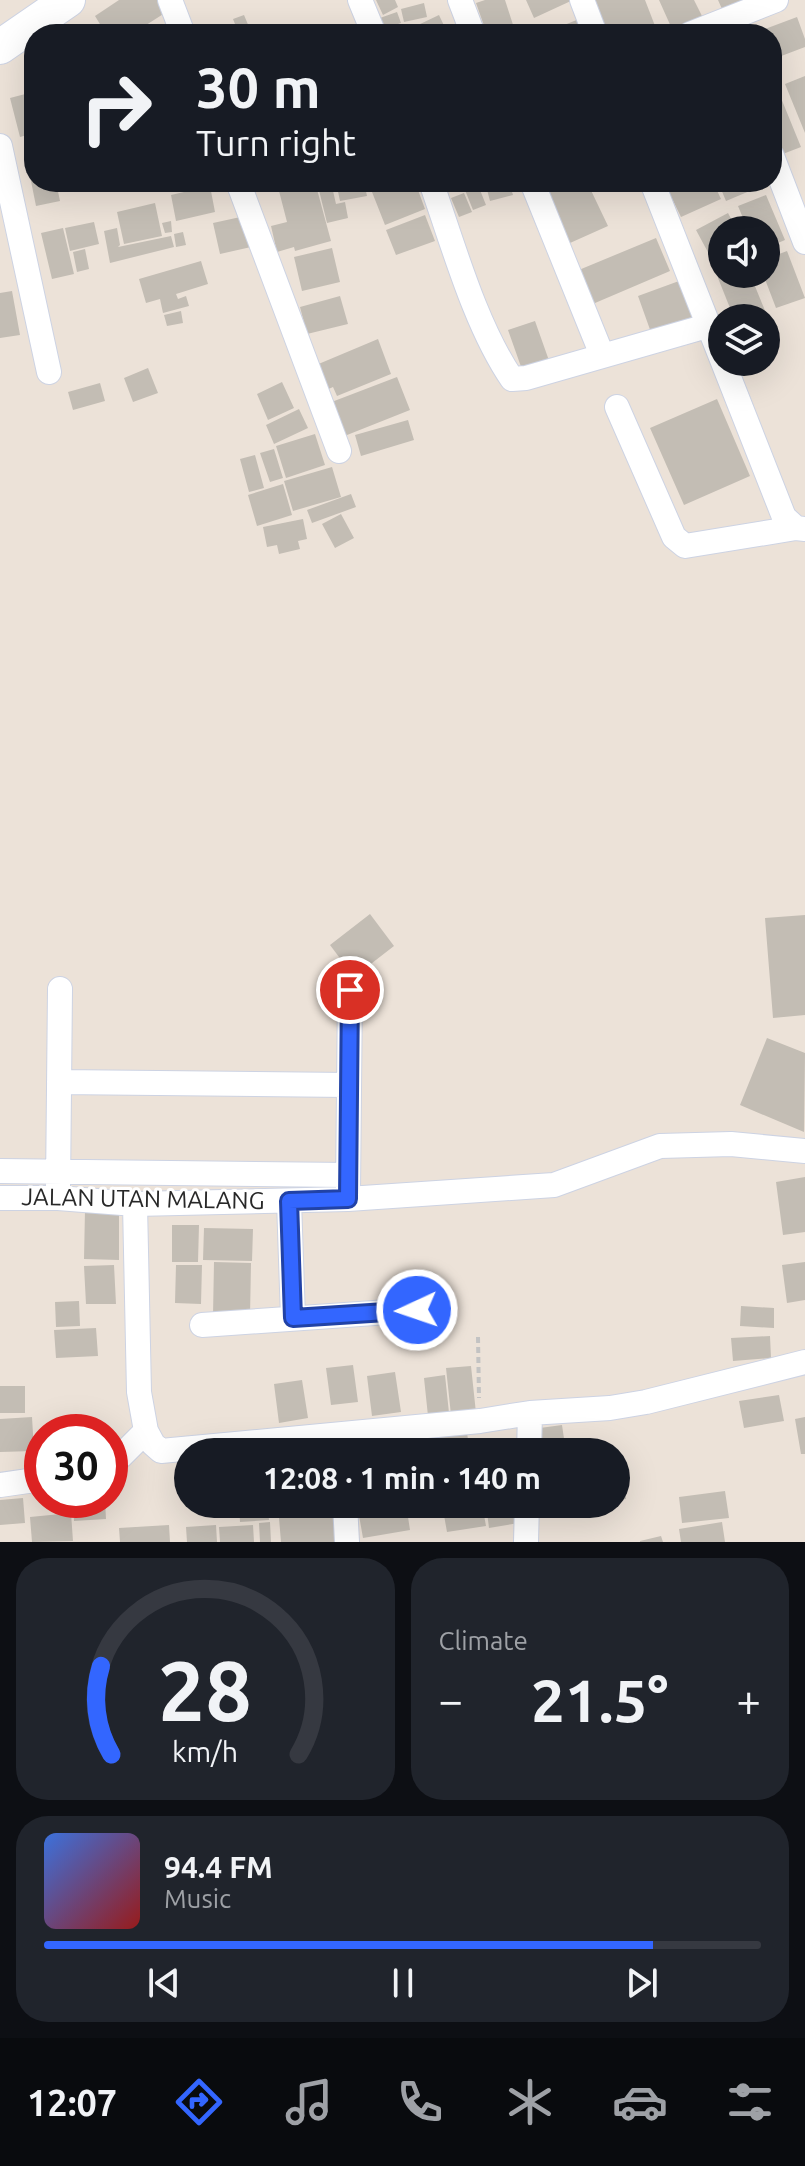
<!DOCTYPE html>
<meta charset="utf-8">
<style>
:root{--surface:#171b24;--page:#20242c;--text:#f1f3f6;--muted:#9ea1a6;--line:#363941;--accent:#36f}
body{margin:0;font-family:Ubuntu,sans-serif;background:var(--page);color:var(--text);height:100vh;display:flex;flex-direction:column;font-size:30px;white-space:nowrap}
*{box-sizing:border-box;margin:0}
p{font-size:26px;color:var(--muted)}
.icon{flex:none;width:44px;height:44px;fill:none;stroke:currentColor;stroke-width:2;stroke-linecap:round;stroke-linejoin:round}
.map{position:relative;height:1542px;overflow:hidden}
.sheet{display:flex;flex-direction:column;gap:16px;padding:16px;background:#0d0f14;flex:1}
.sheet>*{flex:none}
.guide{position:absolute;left:24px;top:24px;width:758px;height:168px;border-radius:32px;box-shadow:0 8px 32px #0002;background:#171b24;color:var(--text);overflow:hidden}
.fabs{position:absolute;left:708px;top:216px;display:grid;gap:16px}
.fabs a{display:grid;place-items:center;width:72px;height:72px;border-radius:50%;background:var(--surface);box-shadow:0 8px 32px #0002;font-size:40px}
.speed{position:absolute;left:24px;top:1414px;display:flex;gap:16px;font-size:40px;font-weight:700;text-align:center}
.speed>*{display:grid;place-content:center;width:104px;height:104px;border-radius:50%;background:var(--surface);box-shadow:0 8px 32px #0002;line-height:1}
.speed .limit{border:12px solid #d22;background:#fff;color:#111}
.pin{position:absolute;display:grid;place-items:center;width:68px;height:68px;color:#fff;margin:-34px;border:4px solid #fff;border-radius:50%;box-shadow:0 2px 8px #0007}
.me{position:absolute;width:88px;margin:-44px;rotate:267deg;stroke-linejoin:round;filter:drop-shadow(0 0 6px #0008)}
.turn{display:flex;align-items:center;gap:28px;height:168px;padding:0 40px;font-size:36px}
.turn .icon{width:104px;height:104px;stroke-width:2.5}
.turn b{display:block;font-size:56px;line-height:68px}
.big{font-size:60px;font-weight:600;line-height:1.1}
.sheet .widget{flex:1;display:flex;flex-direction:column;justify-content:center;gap:12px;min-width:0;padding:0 28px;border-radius:32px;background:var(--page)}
.sheet .dial{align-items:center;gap:0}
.dial svg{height:208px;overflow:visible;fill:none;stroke:var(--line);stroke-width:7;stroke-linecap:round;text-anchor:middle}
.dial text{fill:var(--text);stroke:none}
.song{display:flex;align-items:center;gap:24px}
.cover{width:96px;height:96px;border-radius:12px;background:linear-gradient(135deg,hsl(220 70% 55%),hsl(0 70% 35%))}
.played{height:8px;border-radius:4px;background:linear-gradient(90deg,var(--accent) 85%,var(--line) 85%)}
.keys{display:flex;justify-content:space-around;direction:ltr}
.heat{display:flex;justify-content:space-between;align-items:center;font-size:44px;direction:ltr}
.sheet .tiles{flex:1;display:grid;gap:16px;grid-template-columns:1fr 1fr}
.widget:last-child{grid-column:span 2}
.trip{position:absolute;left:174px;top:1438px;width:456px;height:80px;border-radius:40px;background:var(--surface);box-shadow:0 8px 32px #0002;font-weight:600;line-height:80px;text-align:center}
.dock{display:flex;height:128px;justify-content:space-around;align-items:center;background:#090b0e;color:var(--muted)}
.dock .icon{width:56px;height:56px}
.dock .active{color:var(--accent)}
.dock b{font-size:36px;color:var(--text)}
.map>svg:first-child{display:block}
.building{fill:#c3bdb4}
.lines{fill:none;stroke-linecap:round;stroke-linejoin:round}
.minor-casing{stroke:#cdd3e3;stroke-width:26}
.secondary-casing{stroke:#cdd3e3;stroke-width:36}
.path{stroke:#c3c3c3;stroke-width:4;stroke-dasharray:6 4;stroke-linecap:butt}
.minor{stroke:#fff;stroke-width:24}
.secondary{stroke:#fff;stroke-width:34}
.route-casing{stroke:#2142a6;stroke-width:20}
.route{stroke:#36f;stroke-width:14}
.labels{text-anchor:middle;stroke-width:6;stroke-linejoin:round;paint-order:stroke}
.street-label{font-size:24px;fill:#282828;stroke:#fff}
</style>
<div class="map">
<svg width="805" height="1542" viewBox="0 0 805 1542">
<rect width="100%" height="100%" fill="#ece2d8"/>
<path class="building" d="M 119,0 L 161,0 L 168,11 L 132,34 L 106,34 L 95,16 Z
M 376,0 L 395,0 L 398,7 L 383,15 Z
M 485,0 L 505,0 L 515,31 L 506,34 L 487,34 L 476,3 Z
M 526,0 L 573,0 L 534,18 Z
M 591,0 L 645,0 L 657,31 L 650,34 L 604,34 Z
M 659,0 L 694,0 L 702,16 L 672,29 Z
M 718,0 L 748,0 L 726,18 Z
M 424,3 L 427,17 L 404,22 L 401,9 Z
M 397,12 L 401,23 L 380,30 L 377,19 Z
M 244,15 L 252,34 L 239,34 L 233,19 Z
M 439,15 L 448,34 L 422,34 L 418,25 Z
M 797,17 L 805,39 L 805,47 L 776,58 L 772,48 L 772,34 L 767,34 L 765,29 Z
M 579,19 L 585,34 L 542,34 Z
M 411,24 L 414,34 L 396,34 L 394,29 Z
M 772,76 L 801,147 L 775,157 L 772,149 Z
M 805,76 L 805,133 L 785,84 Z
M 33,92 L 34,133 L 20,137 L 10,98 Z
M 34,164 L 34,182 L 56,182 L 60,201 L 36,206 L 28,166 Z
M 174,182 L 194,182 L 194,183 L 176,188 Z
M 266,182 L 297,182 L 269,192 Z
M 315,182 L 331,241 L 295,251 L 294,247 L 277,252 L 271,226 L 287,222 L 279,191 Z
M 317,182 L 331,182 L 336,204 L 345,202 L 348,218 L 327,223 Z
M 336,182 L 364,182 L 367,196 L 340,201 Z
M 375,182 L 393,182 L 377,189 Z
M 400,182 L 415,182 L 425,209 L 385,225 L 372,192 Z
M 446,182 L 474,182 L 450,192 Z
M 485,182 L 509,182 L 513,195 L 490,201 Z
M 557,182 L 587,182 L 608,226 L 570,243 L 544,188 Z
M 664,182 L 713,182 L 721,199 L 681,217 Z
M 718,182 L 762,182 L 764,185 L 726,201 Z
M 478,185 L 486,205 L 473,210 L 465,190 Z
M 210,186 L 215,212 L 176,221 L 171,195 Z
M 464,193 L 472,212 L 459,217 L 451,198 Z
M 766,195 L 785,240 L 766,248 L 766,230 L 748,230 L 738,206 Z
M 155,203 L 162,236 L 124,244 L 117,212 Z
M 728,213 L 737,230 L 722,230 L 722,267 L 717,269 L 696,230 Z
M 425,215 L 435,241 L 396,255 L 386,230 Z
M 245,216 L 251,247 L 220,254 L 213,223 Z
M 171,221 L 172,232 L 165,233 L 162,223 Z
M 94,222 L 99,244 L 70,251 L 65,228 Z
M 63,228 L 74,274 L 52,279 L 41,233 Z
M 117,228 L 120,245 L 118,247 L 171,236 L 174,247 L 110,263 L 104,231 Z
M 183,232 L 186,245 L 176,247 L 174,234 Z
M 656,238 L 670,271 L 588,306 L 574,272 Z
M 332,248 L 340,282 L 302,291 L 294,257 Z
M 85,249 L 89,269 L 77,272 L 73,252 Z
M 787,251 L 805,298 L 776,308 L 763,274 L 766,274 L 766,259 Z
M 201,261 L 208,284 L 176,294 L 178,299 L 186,296 L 189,306 L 163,313 L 160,299 L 146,303 L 139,279 Z
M 728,274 L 750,274 L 766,313 L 753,318 L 734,318 L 718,278 Z
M 679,281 L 694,323 L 653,338 L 638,296 Z
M 12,291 L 20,335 L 0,338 L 0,293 Z
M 340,296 L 348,324 L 307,334 L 300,307 Z
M 181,311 L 183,323 L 167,326 L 164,315 Z
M 535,321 L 552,369 L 525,378 L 508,330 Z
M 378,339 L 391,374 L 337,396 L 333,387 L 320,393 L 309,368 Z
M 148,368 L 158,393 L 133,402 L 124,378 Z
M 397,377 L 410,410 L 342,437 L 329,403 Z
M 282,382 L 294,408 L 268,420 L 257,394 Z
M 100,383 L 105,401 L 73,410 L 68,392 Z
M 717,399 L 750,476 L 684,505 L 650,428 Z
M 299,409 L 308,428 L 274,444 L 266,425 Z
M 408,420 L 414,440 L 361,456 L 355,435 Z
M 315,434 L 325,465 L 286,478 L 276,446 Z
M 274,449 L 283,478 L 270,482 L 260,453 Z
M 255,455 L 264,488 L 249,492 L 240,459 Z
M 332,467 L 341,497 L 293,511 L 284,481 Z
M 283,484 L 292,515 L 257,526 L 248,495 Z
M 351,494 L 356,507 L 312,523 L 307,510 Z
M 341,514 L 354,538 L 335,548 L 322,524 Z
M 303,519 L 307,539 L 298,541 L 300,549 L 279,554 L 277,545 L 267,547 L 263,527 Z
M 370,914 L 394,946 L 354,977 L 330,945 Z
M 805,915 L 805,1015 L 773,1018 L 765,918 Z
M 767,1038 L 805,1053 L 804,1132 L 740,1105 Z
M 805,1177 L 805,1232 L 783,1235 L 776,1182 Z
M 85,1210 L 119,1211 L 119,1260 L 84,1259 Z
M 172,1225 L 199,1225 L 198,1262 L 172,1262 Z
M 204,1228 L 253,1229 L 252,1261 L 203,1260 Z
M 214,1262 L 251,1263 L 250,1317 L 213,1316 Z
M 805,1262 L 805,1300 L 787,1303 L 782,1265 Z
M 114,1265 L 116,1304 L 86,1304 L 84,1266 Z
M 176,1265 L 202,1265 L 201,1304 L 175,1303 Z
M 79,1301 L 80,1326 L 56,1327 L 55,1302 Z
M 741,1306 L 774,1308 L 774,1328 L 740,1326 Z
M 96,1328 L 98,1356 L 56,1358 L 54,1330 Z
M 770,1336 L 771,1358 L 733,1361 L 731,1338 Z
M 353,1365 L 358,1402 L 331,1405 L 326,1368 Z
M 471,1366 L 476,1413 L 451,1415 L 446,1368 Z
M 395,1372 L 401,1412 L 372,1416 L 367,1376 Z
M 445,1375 L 449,1413 L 428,1416 L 424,1378 Z
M 302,1380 L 308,1418 L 279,1423 L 274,1384 Z
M 0,1386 L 25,1386 L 25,1413 L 0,1413 Z
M 779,1395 L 784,1421 L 744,1428 L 739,1401 Z
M 32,1417 L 34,1451 L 0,1452 L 0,1419 Z
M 805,1417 L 805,1454 L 801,1454 L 795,1419 Z
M 562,1425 L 566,1452 L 543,1452 L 540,1428 Z
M 467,1433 L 470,1452 L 424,1452 L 422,1440 Z
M 623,1472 L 626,1499 L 616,1500 L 616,1473 Z
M 725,1491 L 729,1518 L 682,1523 L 679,1497 Z
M 23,1498 L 25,1523 L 0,1525 L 0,1500 Z
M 73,1500 L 105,1500 L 106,1519 L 74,1521 Z
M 239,1504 L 267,1504 L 269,1520 L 240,1522 Z
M 357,1504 L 406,1504 L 410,1530 L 363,1538 Z
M 442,1504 L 482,1504 L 486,1526 L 447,1532 Z
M 486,1504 L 522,1504 L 525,1522 L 489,1528 Z
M 333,1512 L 336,1542 L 281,1542 L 279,1518 Z
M 71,1513 L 73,1541 L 32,1542 L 30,1517 Z
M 270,1522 L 271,1542 L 260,1542 L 259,1523 Z
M 722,1522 L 725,1542 L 681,1542 L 679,1529 Z
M 169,1525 L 170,1542 L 120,1542 L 119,1528 Z
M 216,1525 L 217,1542 L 187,1542 L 186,1527 Z
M 253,1525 L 254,1542 L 220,1542 L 219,1527 Z
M 661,1536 L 663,1542 L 640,1542 L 640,1541 Z"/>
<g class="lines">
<defs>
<path id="minor" d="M 170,0 L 183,34
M 360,0 L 374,34
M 460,0 L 473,34
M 582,0 L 595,34
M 690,34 L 776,0
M 0,146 L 49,372
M 772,156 L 805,242
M 238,182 L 339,451
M 431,182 C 453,244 475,325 512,379 L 526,378 L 707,326
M 532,182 L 602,355
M 652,182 L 784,517 L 796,528 L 805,529
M 617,407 L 674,537 L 685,546 L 796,528
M 59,1082 L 349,1085
M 0,1171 L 348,1175
M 58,1188 L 60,989
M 348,1191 L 350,990
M 0,1198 L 58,1198 L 135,1204 L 348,1199 L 554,1185 L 660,1146 L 731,1144 L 805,1151
M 289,1201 L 293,1318
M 135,1204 L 139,1392 L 146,1431 L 153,1444 L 161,1451 L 480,1421 L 530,1413 L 610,1408 L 646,1402 L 805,1362
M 202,1325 L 417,1310
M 529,1452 L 530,1413
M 110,1463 L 121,1456 L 146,1431
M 0,1485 L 42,1479
M 345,1504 L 347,1542
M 526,1542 L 527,1504"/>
<path id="secondary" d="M 0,47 L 68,0"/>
</defs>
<use href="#minor" class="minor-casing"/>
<use href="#secondary" class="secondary-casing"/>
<path class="path" d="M 478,1337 L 479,1398"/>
<use href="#minor" class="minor"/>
<use href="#secondary" class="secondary"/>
</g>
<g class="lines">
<defs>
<path id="route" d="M 350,990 L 348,1199 L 289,1201 L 293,1318 L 417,1310"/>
</defs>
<use href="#route" class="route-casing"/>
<use href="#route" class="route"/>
</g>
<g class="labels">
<g class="street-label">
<text transform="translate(143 1199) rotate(1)" y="8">JALAN UTAN MALANG</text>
</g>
</g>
</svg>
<div class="fabs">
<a><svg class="icon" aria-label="sound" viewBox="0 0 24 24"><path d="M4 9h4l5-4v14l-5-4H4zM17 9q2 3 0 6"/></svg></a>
<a><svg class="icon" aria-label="layers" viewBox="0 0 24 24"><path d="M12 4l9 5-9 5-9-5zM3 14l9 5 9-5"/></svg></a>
</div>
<div class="speed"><div class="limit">30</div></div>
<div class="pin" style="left:350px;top:990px;background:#d93025"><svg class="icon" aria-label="arrive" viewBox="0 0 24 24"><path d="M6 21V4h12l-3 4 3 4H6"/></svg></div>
<svg class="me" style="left:417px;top:1310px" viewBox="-20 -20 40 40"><circle r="17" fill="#36f" stroke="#fff" stroke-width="3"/><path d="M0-11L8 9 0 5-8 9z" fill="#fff"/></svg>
<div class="trip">12:08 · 1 min · 140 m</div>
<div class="guide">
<div class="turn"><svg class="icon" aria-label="right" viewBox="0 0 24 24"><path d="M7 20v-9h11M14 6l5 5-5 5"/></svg><div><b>30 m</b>Turn right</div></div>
</div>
</div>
<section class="sheet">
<div class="tiles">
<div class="widget dial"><svg viewBox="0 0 100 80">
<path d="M14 69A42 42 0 1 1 86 69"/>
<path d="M14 69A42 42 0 0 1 10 35" stroke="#36f"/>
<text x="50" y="56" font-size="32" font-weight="700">28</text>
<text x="50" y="72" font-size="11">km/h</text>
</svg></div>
<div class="widget"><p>Climate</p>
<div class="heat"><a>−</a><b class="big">21.5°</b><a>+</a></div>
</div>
<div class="widget">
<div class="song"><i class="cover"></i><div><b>94.4 FM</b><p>Music</p></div></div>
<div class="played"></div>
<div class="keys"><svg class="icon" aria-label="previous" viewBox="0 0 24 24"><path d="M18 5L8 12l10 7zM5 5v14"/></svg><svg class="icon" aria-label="pause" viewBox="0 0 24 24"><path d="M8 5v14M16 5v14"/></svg><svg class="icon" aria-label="next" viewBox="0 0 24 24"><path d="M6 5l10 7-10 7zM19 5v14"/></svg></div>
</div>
</div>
</section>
<nav class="dock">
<b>12:07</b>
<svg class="icon active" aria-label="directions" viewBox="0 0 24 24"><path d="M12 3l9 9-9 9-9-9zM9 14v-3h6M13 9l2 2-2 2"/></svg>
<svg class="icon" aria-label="music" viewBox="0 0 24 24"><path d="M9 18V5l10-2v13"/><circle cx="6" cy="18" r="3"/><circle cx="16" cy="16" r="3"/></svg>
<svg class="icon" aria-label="phone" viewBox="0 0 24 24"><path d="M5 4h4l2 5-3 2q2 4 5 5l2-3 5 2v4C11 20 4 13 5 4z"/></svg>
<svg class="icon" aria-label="climate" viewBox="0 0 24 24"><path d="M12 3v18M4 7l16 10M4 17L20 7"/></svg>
<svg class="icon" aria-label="car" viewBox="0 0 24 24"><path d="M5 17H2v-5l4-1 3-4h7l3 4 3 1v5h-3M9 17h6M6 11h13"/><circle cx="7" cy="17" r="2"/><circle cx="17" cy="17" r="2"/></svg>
<svg class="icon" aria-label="filters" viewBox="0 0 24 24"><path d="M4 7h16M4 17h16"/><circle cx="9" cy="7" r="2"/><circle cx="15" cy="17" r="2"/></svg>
</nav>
